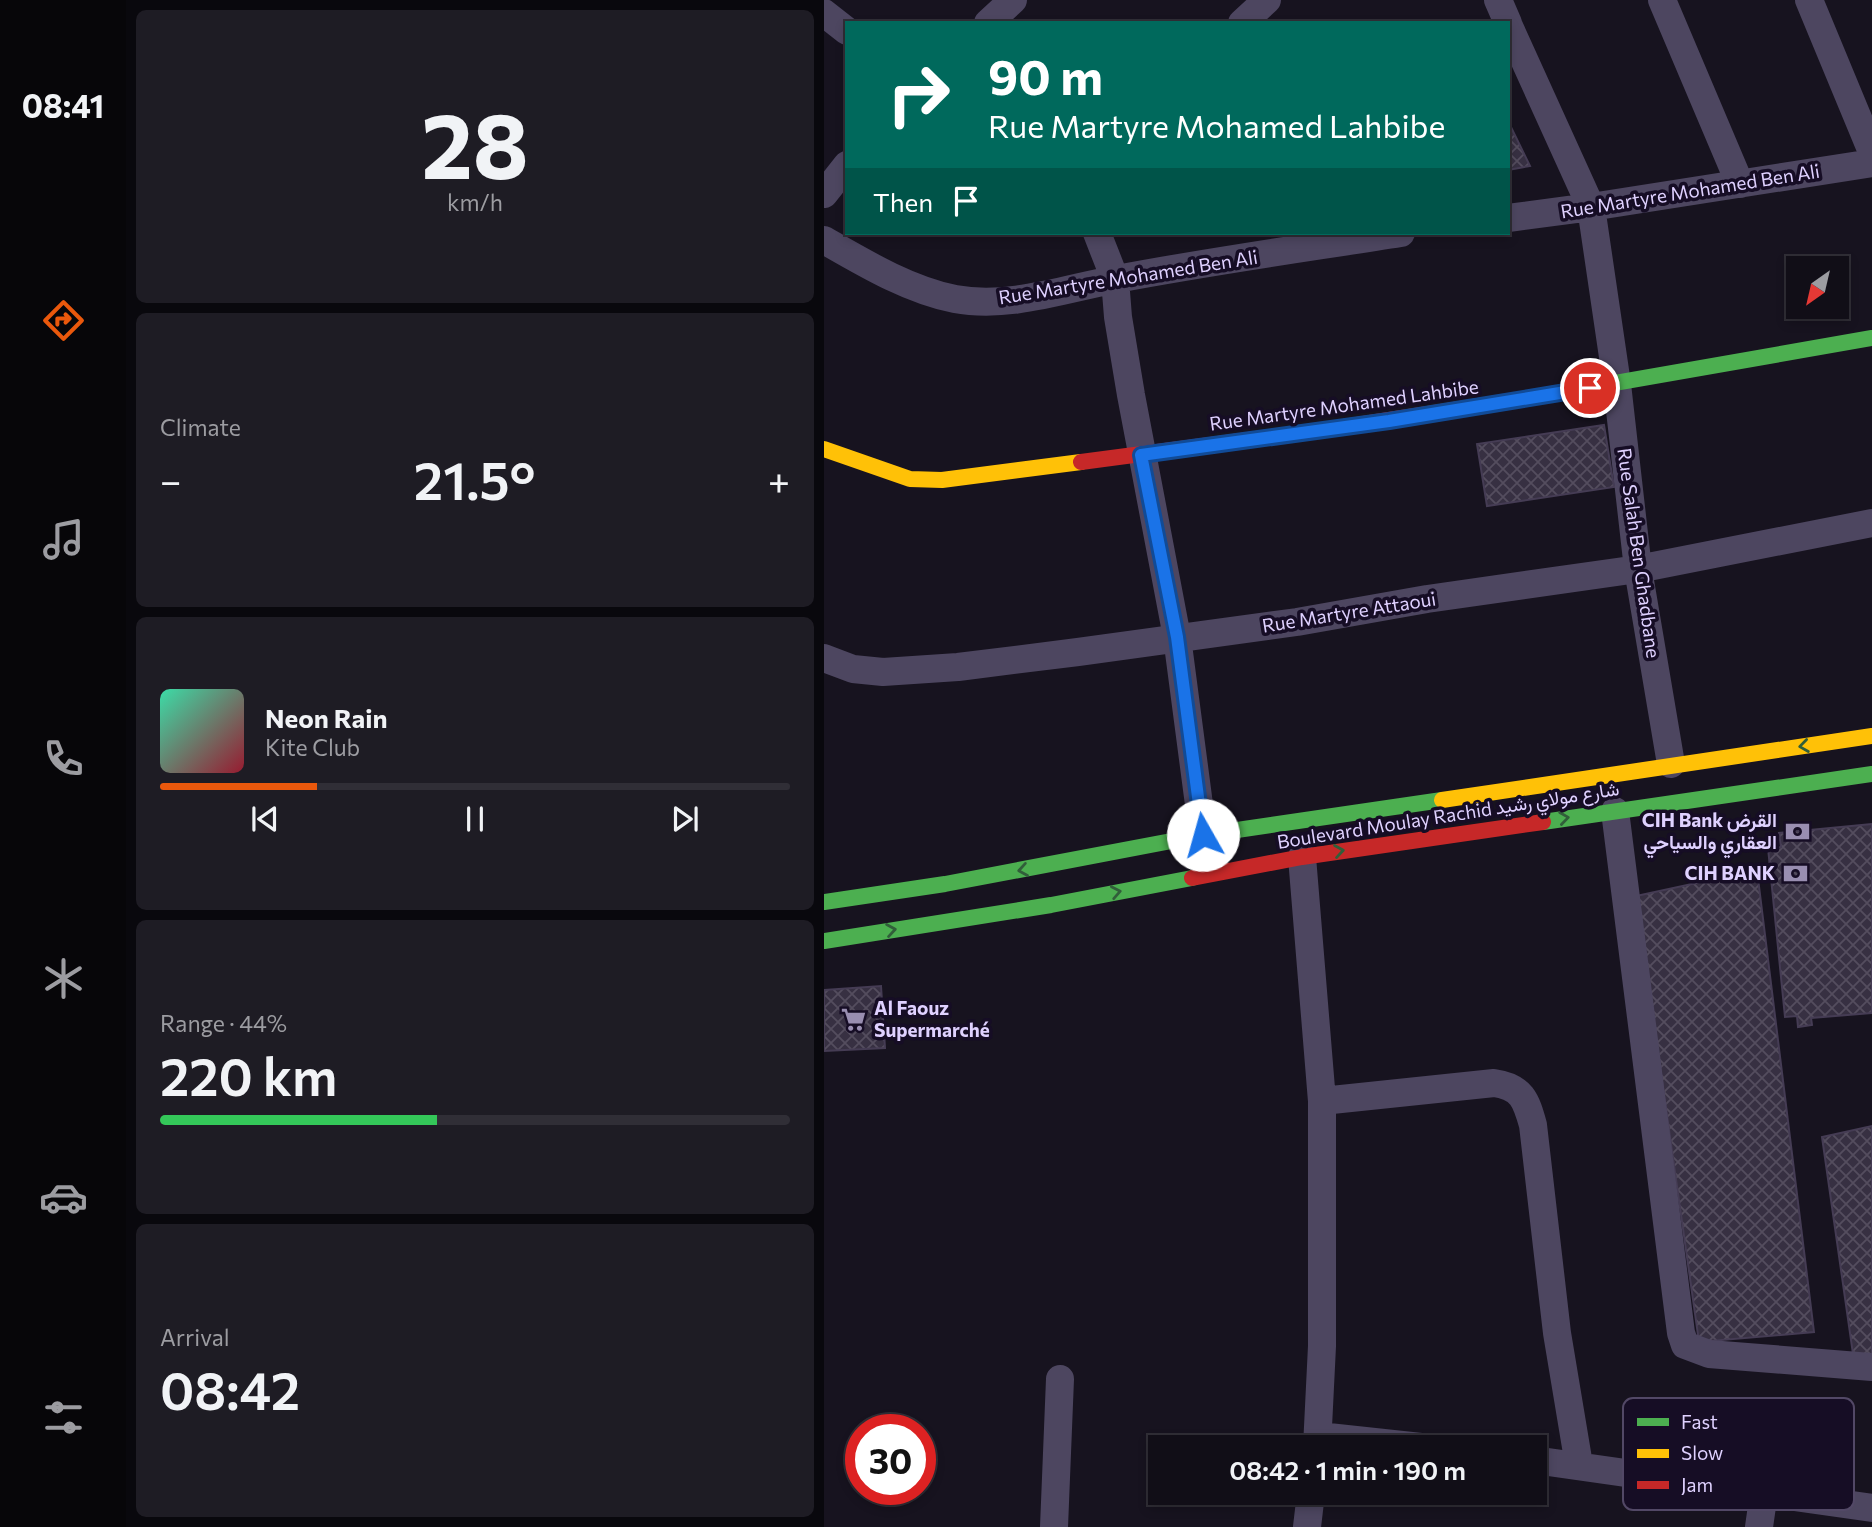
<!DOCTYPE html>
<meta charset="utf-8">
<style>
:root{--surface:#110e17;--page:#1e1c24;--text:#f1f3f6;--muted:#9c9ca1;--line:#302e36;--accent:#ea580c}
body{margin:0;font-family:Commissioner,Vazirmatn,sans-serif;background:var(--page);color:var(--text);height:100vh;display:flex;flex-direction:column;font-size:26px;white-space:nowrap}
*{box-sizing:border-box;margin:0}
p{font-size:23px;color:var(--muted)}
.icon{flex:none;width:38px;height:38px;fill:none;stroke:currentColor;stroke-width:2;stroke-linecap:round;stroke-linejoin:round}
.map{position:relative;flex:1;overflow:hidden}
.drawer{display:flex;flex-direction:column;gap:10px;padding:10px;background:#09080d;width:698px}
.drawer>*{flex:none}
.guide{position:absolute;left:21px;top:21px;width:665px;height:214px;border-radius:0px;box-shadow:0 4px 10px #0003,0 0 0 2px var(--line);background:#00695c;color:#fff;overflow:hidden}
.needle{width:46px;rotate:214deg}
.tools{position:absolute;left:962px;top:256px;display:grid;gap:14px}
.tools a{display:grid;place-items:center;width:63px;height:63px;border-radius:0px;background:var(--surface);box-shadow:0 4px 10px #0003,0 0 0 2px var(--line);font-size:35px}
.speed{position:absolute;left:21px;top:1414px;display:flex;gap:14px;font-size:35px;font-weight:700;text-align:center}
.speed>*{display:grid;place-content:center;width:91px;height:91px;border-radius:50%;background:var(--surface);box-shadow:0 4px 10px #0003,0 0 0 2px var(--line);line-height:1}
.speed .limit{border:10px solid #d22;background:#fff;color:#111}
.pin{position:absolute;display:grid;place-items:center;width:60px;height:60px;color:#fff;margin:-30px;border:4px solid #fff;border-radius:50%;box-shadow:0 2px 7px #0007}
.me{position:absolute;width:77px;margin:-38px;rotate:353deg;stroke-linejoin:round;filter:drop-shadow(0 0 5px #0008)}
.turn{display:flex;align-items:center;gap:24px;height:147px;padding:0 28px;font-size:32px}
.turn .icon{width:91px;height:91px;stroke-width:2.5}
.turn b{display:block;font-size:49px;line-height:60px}
.then{display:flex;align-items:center;height:66px;padding:0 28px;background:#0003;gap:14px;font-size:26px}
.big{font-size:52px;font-weight:600;line-height:1.1}
.drawer .card{flex:1;display:flex;flex-direction:column;justify-content:center;gap:10px;min-width:0;padding:0 24px;border-radius:10px;background:var(--page)}
.drawer .dial{align-items:center;gap:0}
.dial b{font-size:91px;line-height:1}
.song{display:flex;align-items:center;gap:21px}
.cover{width:84px;height:84px;border-radius:10px;background:linear-gradient(135deg,hsl(160 70% 55%),hsl(350 70% 35%))}
.played{height:7px;border-radius:4px;background:linear-gradient(90deg,var(--accent) 25%,var(--line) 25%)}
.keys{display:flex;justify-content:space-around;direction:ltr}
.heat{display:flex;justify-content:space-between;align-items:center;font-size:38px;direction:ltr}
.charge{height:10px;border-radius:5px;background:linear-gradient(90deg,#34c759 44%,var(--line) 0)}
.trip{position:absolute;left:324px;top:1435px;width:399px;height:70px;border-radius:0px;background:var(--surface);box-shadow:0 4px 10px #0003,0 0 0 2px var(--line);font-weight:600;line-height:70px;text-align:center}
main{display:flex;flex:1;min-height:0}
.dock{display:flex;flex-direction:column;width:126px;justify-content:space-around;align-items:center;background:#070609;color:var(--muted)}
.dock .icon{width:49px;height:49px}
.dock .on{color:var(--accent)}
.dock b{font-size:32px;color:var(--text)}
.map>svg:first-child{display:block}
.building{fill:url(#building-cross-hatch);stroke:#453c54;stroke-width:2}
.lines{fill:none;stroke-linecap:round;stroke-linejoin:round}
.street{stroke:#4d4660;stroke-width:28}
.fast{stroke:#4caf50;stroke-width:16}
.slow{stroke:#ffc107;stroke-width:16}
.jam{stroke:#c62828;stroke-width:16}
.oneway{stroke:#315e3a}
.route-casing{stroke:#114b97;stroke-width:18}
.route{stroke:#1a73e8;stroke-width:12}
.labels{text-anchor:middle;stroke-width:7;stroke-linejoin:round;paint-order:stroke}
.street-label{font-size:19px;fill:#dfd1ff;stroke:#160d25}
.poi-label{font-size:19px;font-weight:bold;fill:#dfd1ff;stroke:#160d25;text-anchor:end}
.key{fill:#160d25;stroke:#524866;stroke-width:2}
.key-label{font-size:19px;fill:#dfd1ff}
</style>
<main>
<nav class="dock">
<b>08:41</b>
<svg class="icon on" aria-label="directions" viewBox="0 0 24 24"><path d="M12 3l9 9-9 9-9-9zM9 14v-3h6M13 9l2 2-2 2"/></svg>
<svg class="icon" aria-label="music" viewBox="0 0 24 24"><path d="M9 18V5l10-2v13"/><circle cx="6" cy="18" r="3"/><circle cx="16" cy="16" r="3"/></svg>
<svg class="icon" aria-label="phone" viewBox="0 0 24 24"><path d="M5 4h4l2 5-3 2q2 4 5 5l2-3 5 2v4C11 20 4 13 5 4z"/></svg>
<svg class="icon" aria-label="climate" viewBox="0 0 24 24"><path d="M12 3v18M4 7l16 10M4 17L20 7"/></svg>
<svg class="icon" aria-label="car" viewBox="0 0 24 24"><path d="M5 17H2v-5l4-1 3-4h7l3 4 3 1v5h-3M9 17h6M6 11h13"/><circle cx="7" cy="17" r="2"/><circle cx="17" cy="17" r="2"/></svg>
<svg class="icon" aria-label="filters" viewBox="0 0 24 24"><path d="M4 7h16M4 17h16"/><circle cx="9" cy="7" r="2"/><circle cx="15" cy="17" r="2"/></svg>
</nav>
<section class="drawer">
<div class="card dial"><b>28</b><p>km/h</p></div>
<div class="card"><p>Climate</p>
<div class="heat"><a>−</a><b class="big">21.5°</b><a>+</a></div>
</div>
<div class="card">
<div class="song"><i class="cover"></i><div><b>Neon Rain</b><p>Kite Club</p></div></div>
<div class="played"></div>
<div class="keys"><svg class="icon" aria-label="previous" viewBox="0 0 24 24"><path d="M18 5L8 12l10 7zM5 5v14"/></svg><svg class="icon" aria-label="pause" viewBox="0 0 24 24"><path d="M8 5v14M16 5v14"/></svg><svg class="icon" aria-label="next" viewBox="0 0 24 24"><path d="M6 5l10 7-10 7zM19 5v14"/></svg></div>
</div>
<div class="card"><p>Range · 44%</p><b class="big">220 km</b><div class="charge"></div></div>
<div class="card"><p>Arrival</p><b class="big">08:42</b></div>
</section>
<div class="map">
<svg width="1048" height="1527" viewBox="0 0 1048 1527">
<defs>
<pattern id="building-cross-hatch" width="8" height="8" patternUnits="userSpaceOnUse" patternTransform="scale(1.75)"><rect width="8" height="8" fill="#373042"/><path d="M0 0l8 8M0 8l8-8" fill="none" stroke="#544d5e"/></pattern>
</defs>
<rect width="100%" height="100%" fill="#17131f"/>
<path class="building" d="M 684,121 L 706,166 L 684,170 Z
M 780,425 L 790,487 L 663,506 L 653,444 Z
M 1048,824 L 1048,1013 L 987,1018 L 988,1025 L 974,1027 L 973,1016 L 961,1017 L 944,848 L 957,847 L 955,833 Z
M 933,870 L 990,1332 L 875,1342 L 812,896 Z
M 57,986 L 61,1048 L 0,1051 L 0,990 Z
M 1048,1126 L 1048,1356 L 1030,1361 L 998,1137 Z"/>
<g class="lines">
<path class="street" d="M 674,0 L 684,23
M 838,0 L 916,184
M 985,0 L 1048,152
M 0,13 L 23,31
M 164,23 L 189,0
M 418,23 L 443,0
M 684,24 L 767,207 L 793,384 L 814,569 L 847,764
M 0,194 L 23,165
M 684,218 L 767,207 L 1048,163
M 273,233 L 291,279 L 294,317 L 307,395 L 353,637 L 379,835
M 0,240 C 40,263 85,290 131,299 C 185,309 240,289 293,279 C 387,261 482,248 577,233
M 0,658 L 29,669 L 59,672 L 134,667 L 254,652 L 473,622 L 603,599 L 814,569 L 1048,523
M 791,811 L 857,1333 L 861,1345 L 885,1354 L 1048,1367
M 478,857 L 498,1101 L 498,1346 L 493,1447
M 498,1101 L 670,1083 C 698,1087 702,1100 709,1125 L 733,1333 L 755,1465
M 495,1436 L 597,1447
M 710,1460 L 1048,1508
M 230,1527 L 236,1379
M 483,1527 L 487,1493
M 935,1527 L 940,1492"/>
<path class="fast" d="M 694,400 L 1048,338
M 719,822 L 1048,774
M 0,902 L 121,884 L 379,835 L 618,800
M 0,941 L 227,905 L 368,878"/>
<path class="slow" d="M 0,449 L 86,479 L 118,480 L 257,462
M 618,800 L 1048,736"/>
<path class="jam" d="M 257,462 L 507,429 L 694,400
M 368,878 L 478,857 L 719,822"/>
</g>
<defs><path id="oneway-chevron" d="M-2-3.5L2.5 0L-2 3.5" fill="none" stroke-width="1.6" stroke-linecap="round" stroke-linejoin="round" transform="scale(1.75)"/></defs>
<g class="oneway">
<use href="#oneway-chevron" transform="translate(980 746) rotate(172)"/>
<use href="#oneway-chevron" transform="translate(740 818) rotate(-8)"/>
<use href="#oneway-chevron" transform="translate(515 851) rotate(-9)"/>
<use href="#oneway-chevron" transform="translate(199 870) rotate(170)"/>
<use href="#oneway-chevron" transform="translate(292 892) rotate(-11)"/>
<use href="#oneway-chevron" transform="translate(67 930) rotate(-9)"/>
</g>
<g class="lines">
<defs>
<path id="route" d="M 379,835 L 353,637 L 317,455 L 565,421 L 766,388"/>
</defs>
<use href="#route" class="route-casing"/>
<use href="#route" class="route"/>
</g>
<defs>
<symbol id="bank-bare" viewBox="-9 -9 18 18"><path d="M-6-4H6V4H-6ZM0-2.3a2.3 2.3 0 1 0 0 4.6a2.3 2.3 0 1 0 0-4.6Z" fill="#998eb1" stroke="#160d25" stroke-width="2.5" paint-order="stroke"/></symbol>
<symbol id="supermarket-bare" viewBox="-9 -9 18 18"><path d="M-6-5.5h2.5l.6 2H6L4.5 2H-2.5L-4.4-4H-6ZM-1.5 3.2a1.3 1.3 0 1 0 .1 0ZM3 3.2a1.3 1.3 0 1 0 .1 0Z" fill="#998eb1" stroke="#160d25" stroke-width="2.5" paint-order="stroke"/></symbol>
</defs>
<g fill-rule="evenodd">
<use href="#bank-bare" x="956" y="814" width="35" height="35"/>
<use href="#bank-bare" x="954" y="856" width="35" height="35"/>
<use href="#supermarket-bare" x="12" y="1002" width="35" height="35"/>
</g>
<g class="labels">
<g class="street-label">
<text transform="translate(866 191) rotate(-9)" y="7">Rue Martyre Mohamed Ben Ali</text>
<text transform="translate(304 277) rotate(-9)" y="7">Rue Martyre Mohamed Ben Ali</text>
<text transform="translate(520 405) rotate(-8)" y="7">Rue Martyre Mohamed Lahbibe</text>
<text transform="translate(815 553) rotate(82)" y="7">Rue Salah Ben Ghadbane</text>
<text transform="translate(525 612) rotate(-9)" y="7">Rue Martyre Attaoui</text>
<text transform="translate(624 815) rotate(-9)" y="7">Boulevard Moulay Rachid شارع مولاي رشيد</text>
</g>
<g class="poi-label">
<text x="953" y="827">CIH Bank القرض<tspan x="953" dy="22">العقاري والسياحي</tspan></text>
<text x="951" y="880">CIH BANK</text>
<text x="50" y="1015" text-anchor="start">Al Faouz<tspan x="50" dy="22">Supermarché</tspan></text>
</g>
</g>
<rect x="799" y="1398" width="231" height="112" rx="10" class="key"/>
<rect x="813" y="1418" width="32" height="8" fill="#4caf50"/>
<rect x="813" y="1449" width="32" height="9" fill="#ffc107"/>
<rect x="813" y="1481" width="32" height="8" fill="#c62828"/>
<g class="key-label">
<text x="857" y="1429">Fast</text>
<text x="857" y="1460">Slow</text>
<text x="857" y="1492">Jam</text>
</g>
</svg>
<div class="tools">
<a><svg class="needle" viewBox="-14 -14 28 28"><path d="M0-13l5 13h-10z" fill="#e53935"/><path d="M0 13l5-13h-10z" fill="#9c9ca1"/></svg></a>
</div>
<div class="speed"><div class="limit">30</div></div>
<div class="pin" style="left:766px;top:388px;background:#d93025"><svg class="icon" aria-label="arrive" viewBox="0 0 24 24"><path d="M6 21V4h12l-3 4 3 4H6"/></svg></div>
<svg class="me" style="left:379px;top:835px" viewBox="-20 -20 40 40"><circle r="19" fill="#fff"/><path d="M0-13L10 11 0 6-10 11z" fill="#1a73e8"/></svg>
<div class="trip">08:42 · 1 min · 190 m</div>
<div class="guide">
<div class="turn"><svg class="icon" aria-label="right" viewBox="0 0 24 24"><path d="M7 20v-9h11M14 6l5 5-5 5"/></svg><div><b>90 m</b>Rue Martyre Mohamed Lahbibe</div></div>
<div class="then">Then<svg class="icon" aria-label="arrive" viewBox="0 0 24 24"><path d="M6 21V4h12l-3 4 3 4H6"/></svg></div>
</div>
</div>
</main>
